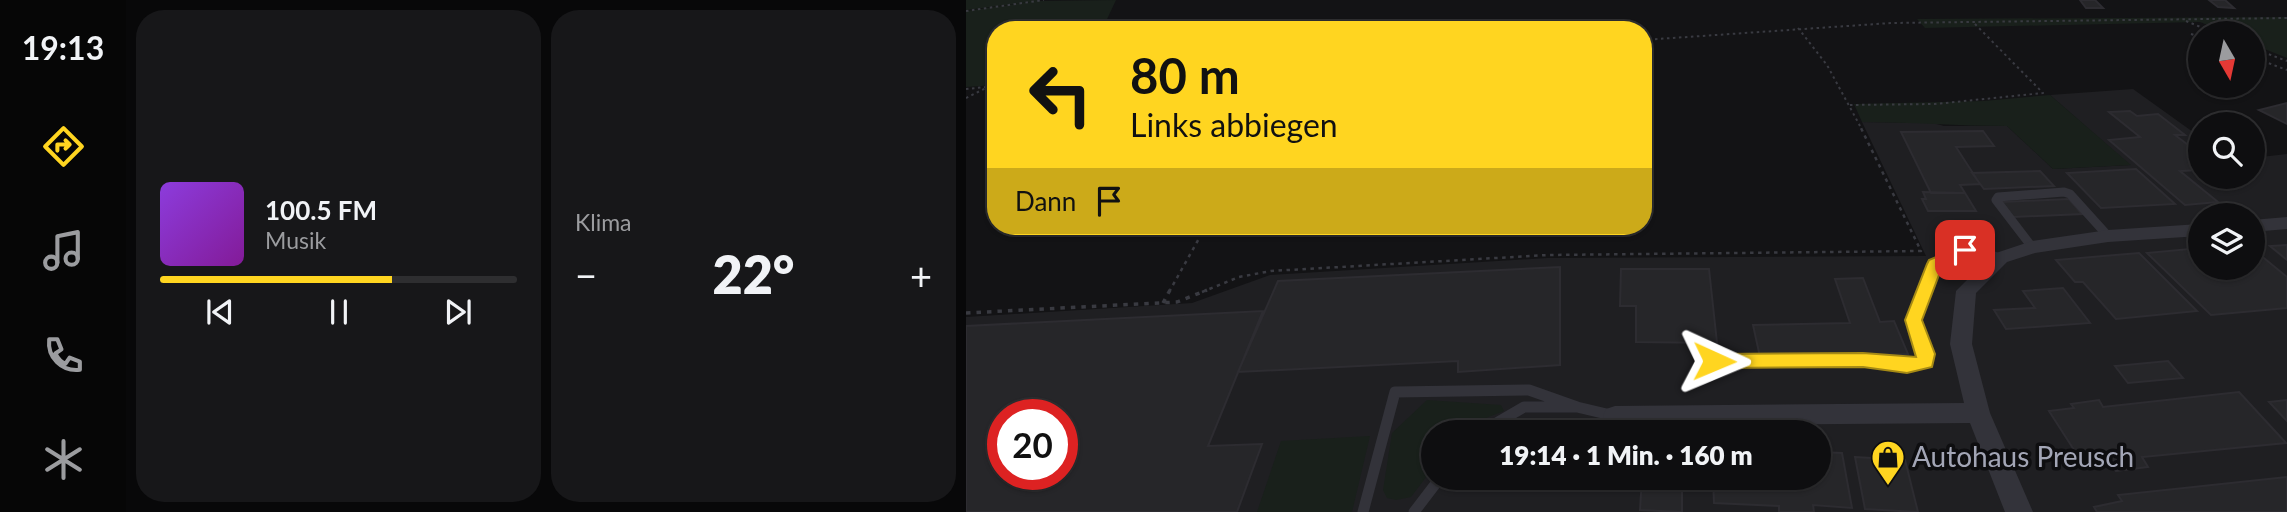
<!DOCTYPE html>
<html lang="de">
<meta charset="utf-8">
<style>
:root{--surface:#0e0e10;--page:#171719;--text:#f1f3f6;--muted:#9b9c9f;--line:#2e2e30;--accent:#ffd520}
body{margin:0;font-family:Lato,sans-serif;background:var(--page);color:var(--text);height:100vh;display:flex;flex-direction:column;font-size:26px;white-space:nowrap}
*{box-sizing:border-box;margin:0}
p{font-size:23px;color:var(--muted)}
.icon{flex:none;width:38px;height:38px;fill:none;stroke:currentColor;stroke-width:2;stroke-linecap:round;stroke-linejoin:round}
.map{position:relative;flex:1;overflow:hidden}
.drawer{display:flex;flex-direction:column;gap:10px;padding:10px;background:#080809;width:840px}
.drawer>*{flex:none}
.banner{position:absolute;left:21px;top:21px;width:665px;height:214px;border-radius:28px;box-shadow:0 2px 5px #0004,0 0 0 2px var(--line);background:#ffd520;color:#111;overflow:hidden}
.needle{width:46px;rotate:171deg}
.controls{position:absolute;left:1222px;top:21px;display:grid;gap:14px}
.controls a{display:grid;place-items:center;width:77px;height:77px;border-radius:50%;background:var(--surface);box-shadow:0 2px 5px #0004,0 0 0 2px var(--line);font-size:35px}
.speed{position:absolute;left:21px;top:399px;display:flex;gap:14px;font-size:35px;font-weight:700;text-align:center}
.speed>*{display:grid;place-content:center;width:91px;height:91px;border-radius:50%;background:var(--surface);box-shadow:0 2px 5px #0004,0 0 0 2px var(--line);line-height:1}
.speed .limit{border:10px solid #d22;background:#fff;color:#111}
.pin{position:absolute;display:grid;place-items:center;width:60px;height:60px;color:#fff;margin:-30px;border-radius:14px;box-shadow:0 4px 10px #0006}
.me{position:absolute;width:77px;margin:-38px;rotate:91deg;stroke-linejoin:round;filter:drop-shadow(0 0 5px #0008)}
.turn{display:flex;align-items:center;gap:24px;height:147px;padding:0 28px;font-size:32px}
.turn .icon{width:91px;height:91px;stroke-width:2.5}
.turn b{display:block;font-size:49px;line-height:60px}
.then{display:flex;align-items:center;height:66px;padding:0 28px;background:#0003;gap:14px;font-size:26px}
.big{font-size:52px;font-weight:800;line-height:1.1}
.drawer .tile{flex:1;display:flex;flex-direction:column;justify-content:center;gap:10px;min-width:0;padding:0 24px;border-radius:28px;background:var(--page)}
.song{display:flex;align-items:center;gap:21px}
.cover{width:84px;height:84px;border-radius:10px;background:linear-gradient(135deg,hsl(270 70% 55%),hsl(290 70% 35%))}
.played{height:7px;border-radius:4px;background:linear-gradient(90deg,var(--accent) 65%,var(--line) 65%)}
.keys{display:flex;justify-content:space-around;direction:ltr}
.heat{display:flex;justify-content:space-between;align-items:center;font-size:38px;direction:ltr}
.drawer .tiles{flex:1;display:grid;gap:10px;grid-template-columns:repeat(2,1fr)}
.trip{position:absolute;left:455px;top:420px;width:410px;height:70px;border-radius:35px;background:var(--surface);box-shadow:0 2px 5px #0004,0 0 0 2px var(--line);font-weight:800;line-height:70px;text-align:center}
main{display:flex;flex:1;min-height:0}
.tabs{display:flex;flex-direction:column;width:126px;justify-content:space-around;align-items:center;background:#060606;color:var(--muted)}
.tabs .icon{width:49px;height:49px}
.tabs .selected{color:var(--accent)}
.tabs b{font-size:32px;color:var(--text)}
.map>svg:first-child{display:block}
.built{fill:#1f1f22;fill-rule:evenodd}
.green{fill:#19201b}
.building{fill:#262629;stroke:#2d2c31;stroke-width:2;fill-rule:evenodd}
.lines{fill:none;stroke-linecap:round;stroke-linejoin:round}
.path-far2{stroke:#393a41;stroke-width:2;stroke-dasharray:2.5 3.5;stroke-linecap:butt}
.path-far1{stroke:#393a41;stroke-width:2.5;stroke-dasharray:3.5 4.5;stroke-linecap:butt}
.path{stroke:#393a41;stroke-width:3.5;stroke-dasharray:4.5 6;stroke-linecap:butt}
.service-far1{stroke:#33333a;stroke-width:9}
.service{stroke:#33333a;stroke-width:11}
.minor{fill:#33333a;fill-rule:evenodd}
.route{fill:#ffd520;stroke:#a68a15;stroke-width:2}
.labels{text-anchor:middle;stroke-width:7;stroke-linejoin:round;paint-order:stroke}
.near-poi-label{font-size:28px;fill:#a3a6b6;stroke:#0e0e10;text-anchor:start}
</style>
<main>
<nav class="tabs">
<b>19:13</b>
<svg class="icon selected" aria-label="directions" viewBox="0 0 24 24"><path d="M12 3l9 9-9 9-9-9zM9 14v-3h6M13 9l2 2-2 2"/></svg>
<svg class="icon" aria-label="music" viewBox="0 0 24 24"><path d="M9 18V5l10-2v13"/><circle cx="6" cy="18" r="3"/><circle cx="16" cy="16" r="3"/></svg>
<svg class="icon" aria-label="phone" viewBox="0 0 24 24"><path d="M5 4h4l2 5-3 2q2 4 5 5l2-3 5 2v4C11 20 4 13 5 4z"/></svg>
<svg class="icon" aria-label="climate" viewBox="0 0 24 24"><path d="M12 3v18M4 7l16 10M4 17L20 7"/></svg>
</nav>
<section class="drawer">
<div class="tiles">
<div class="tile">
<div class="song"><i class="cover"></i><div><b>100.5 FM</b><p>Musik</p></div></div>
<div class="played"></div>
<div class="keys"><svg class="icon" aria-label="previous" viewBox="0 0 24 24"><path d="M18 5L8 12l10 7zM5 5v14"/></svg><svg class="icon" aria-label="pause" viewBox="0 0 24 24"><path d="M8 5v14M16 5v14"/></svg><svg class="icon" aria-label="next" viewBox="0 0 24 24"><path d="M6 5l10 7-10 7zM19 5v14"/></svg></div>
</div>
<div class="tile"><p>Klima</p>
<div class="heat"><a>−</a><b class="big">22°</b><a>+</a></div>
</div>
</div>
</section>
<div class="map">
<svg width="1321" height="512" viewBox="0 0 1321 512">
<rect width="100%" height="100%" fill="#131315"/>
<path class="built" d="M 1167,89 L 1234,137 L 1234,177 L 1286,177 L 1286,158 L 1321,154 L 1321,512 L 0,512 L 0,317 L 226,303 L 304,275 L 581,258 L 960,256 L 896,122 L 967,123 L 978,126 L 1041,126 L 1087,169 L 1164,165 L 1084,95 ZM 1234,215 L 1286,215 L 1286,268 L 1234,268 ZM 37,415 L 96,415 L 96,474 L 37,474 ZM 467,432 L 852,432 L 852,478 L 467,478 Z"/>
<path class="green" d="M 0,0 L 74,0 L 74,1 L 150,0 L 136,30 L 30,30 L 30,85 L 0,87 L 0,11 L 72,1 L 0,10 Z
M 1321,17 L 1321,58 L 1286,44 L 1286,33 L 1261,33 L 1234,22 L 959,28 L 951,19 Z
M 1084,95 L 1165,165 L 1087,169 L 1041,126 C 992,126 945,122 896,122 L 888,104 L 1017,101 Z
M 461,400 L 535,405 L 538,411 L 520,418 L 499,432 L 467,432 L 467,468 L 445,497 L 430,500 L 421,498 L 417,490 L 426,433 Z
M 404,436 L 386,512 L 291,512 L 315,441 Z"/>
<path class="building" d="M 1114,0 L 1129,0 L 1137,8 L 1120,8 Z
M 1243,0 L 1259,0 L 1268,8 L 1252,7 Z
M 1321,103 L 1321,124 L 1293,110 Z
M 1164,111 L 1171,116 L 1192,114 L 1219,135 L 1209,135 L 1234,154 L 1234,170 L 1214,171 L 1252,202 L 1219,205 L 1143,140 L 1174,137 L 1143,112 Z
M 1017,131 L 1028,146 L 990,147 L 1014,184 L 994,185 L 999,193 L 965,193 L 935,132 Z
M 1170,169 L 1209,204 L 1135,208 L 1101,173 Z
M 1074,171 L 1088,186 L 1018,189 L 1006,173 Z
M 957,192 L 999,193 L 1010,211 L 962,211 L 956,199 L 960,199 Z
M 1103,199 L 1116,214 L 1047,217 L 1036,202 Z
M 1321,245 L 1321,260 L 1304,246 Z
M 1234,248 L 1234,268 L 1286,268 L 1286,254 L 1293,254 L 1321,277 L 1321,308 L 1245,315 L 1181,253 Z
M 1173,253 L 1231,311 L 1150,319 L 1117,282 L 1109,282 L 1090,260 Z
M 594,267 L 594,365 L 492,372 L 492,361 L 272,372 L 312,281 Z
M 655,269 L 743,269 L 751,343 L 670,342 L 670,306 L 654,306 Z
M 897,278 L 914,322 L 928,321 L 942,354 L 794,357 L 787,325 L 884,323 L 869,279 Z
M 1097,288 L 1124,323 L 1040,329 L 1028,310 L 1069,308 L 1057,291 Z
M 297,311 L 242,446 L 296,444 L 271,512 L 0,512 L 0,326 ZM 37,415 L 96,415 L 96,474 L 37,474 Z
M 1202,361 L 1217,378 L 1162,383 L 1149,366 Z
M 1273,392 L 1320,443 L 1176,457 L 1182,467 L 1150,471 L 1144,464 L 1119,467 L 1083,411 L 1108,408 L 1105,404 L 1133,400 L 1137,407 Z
M 1321,400 L 1321,421 L 1303,402 Z
M 852,452 L 876,453 L 886,508 L 847,505 L 848,512 L 813,512 L 813,506 L 748,503 L 747,478 L 852,478 Z
M 889,457 L 939,460 L 952,512 L 899,509 Z
M 1321,477 L 1321,512 L 1131,512 L 1128,507 L 1156,501 L 1152,495 Z
M 676,478 L 716,478 L 716,512 L 674,510 Z"/>
<g class="lines">
<path class="path-far2" d="M 0,11 L 78,0
M 1220,21 L 1249,33
M 832,28 L 861,65 L 894,126
M 1225,34 L 1234,37
M 677,40 L 925,23 L 1321,18
M 1286,48 L 1321,61
M 1286,57 L 1321,70
M 0,89 L 30,86
M 0,98 L 20,88
M 884,105 L 969,104 L 1077,93 L 1007,22"/>
<path class="path-far1" d="M 203,292 L 240,226
M 236,292 L 273,277 L 305,271 L 582,255 L 955,251 L 893,124"/>
<path class="path" d="M 197,303 L 204,290
M 0,313 L 211,302 L 241,290"/>
<path class="service-far1" d="M 1066,247 L 1030,200 L 1032,197 L 1098,192 L 1104,194 L 1142,236
M 959,292 L 969,264 C 991,251 1010,249 1034,258"/>
<path class="service" d="M 748,361 L 897,360 L 941,365 L 959,362 L 948,320 L 959,290
M 515,432 L 558,407 L 611,407 L 649,416
M 397,512 L 429,392 L 563,390 L 611,407
M 448,512 L 474,478"/>
<path class="minor" d="M 1321,217 L 1321,229 L 1286,232 L 1286,220 Z
M 1234,224 L 1234,236 L 1142,242 L 1069,253 L 1041,262 L 1010,293 L 1006,344 L 1024,413 L 1067,512 L 1039,512 L 1004,423 L 649,426 L 640,423 L 637,416 L 640,409 L 649,406 L 998,403 L 984,344 L 990,291 L 1027,254 L 1066,241 L 1142,230 Z"/>
</g>
<path class="route" d="M 999,245 L 1007,250 L 976,267 L 956,320 L 969,354 L 966,367 L 941,373 L 897,367 L 748,368 L 742,366 L 739,361 L 742,356 L 748,354 L 897,353 L 950,357 L 939,320 L 961,264 L 963,260 Z"/>
<defs>
<symbol id="shop-pin" viewBox="-11 -11 22 30"><path d="M0 17L-7.5 6A9.5 9.5 0 1 1 7.5 6Z" fill="#ffd520" stroke="#0e0e10"/><path d="M-5-2.5h2.3a2.7 3.5 0 0 1 5.4 0H5L5.5 6h-11ZM-1.5-2.5h3a1.5 2.3 0 0 0-3 0Z" fill="#111"/></symbol>
</defs>
<g fill-rule="evenodd">
<use href="#shop-pin" x="903" y="438" width="38" height="52"/>
</g>
<g class="labels">
<g class="near-poi-label">
<text x="946" y="467">Autohaus Preusch</text>
</g>
</g>
</svg>
<div class="controls">
<a><svg class="needle" viewBox="-14 -14 28 28"><path d="M0-13l5 13h-10z" fill="#e53935"/><path d="M0 13l5-13h-10z" fill="#9b9c9f"/></svg></a>
<a><svg class="icon" aria-label="search" viewBox="0 0 24 24"><circle cx="10" cy="10" r="6"/><path d="M15 15l6 6"/></svg></a>
<a><svg class="icon" aria-label="layers" viewBox="0 0 24 24"><path d="M12 4l9 5-9 5-9-5zM3 14l9 5 9-5"/></svg></a>
</div>
<div class="speed"><div class="limit">20</div></div>
<div class="pin" style="left:999px;top:250px;background:#d93025"><svg class="icon" aria-label="arrive" viewBox="0 0 24 24"><path d="M6 21V4h12l-3 4 3 4H6"/></svg></div>
<svg class="me" style="left:748px;top:361px" viewBox="-20 -20 40 40"><path d="M0-17L14 15 0 8-14 15z" fill="#ffd520" stroke="#fff" stroke-width="4"/></svg>
<div class="trip">19:14 · 1 Min. · 160 m</div>
<div class="banner">
<div class="turn"><svg class="icon" aria-label="left" viewBox="0 0 24 24"><path d="M17 20v-9H6M10 6l-5 5 5 5"/></svg><div><b>80 m</b>Links abbiegen</div></div>
<div class="then">Dann<svg class="icon" aria-label="arrive" viewBox="0 0 24 24"><path d="M6 21V4h12l-3 4 3 4H6"/></svg></div>
</div>
</div>
</main>
